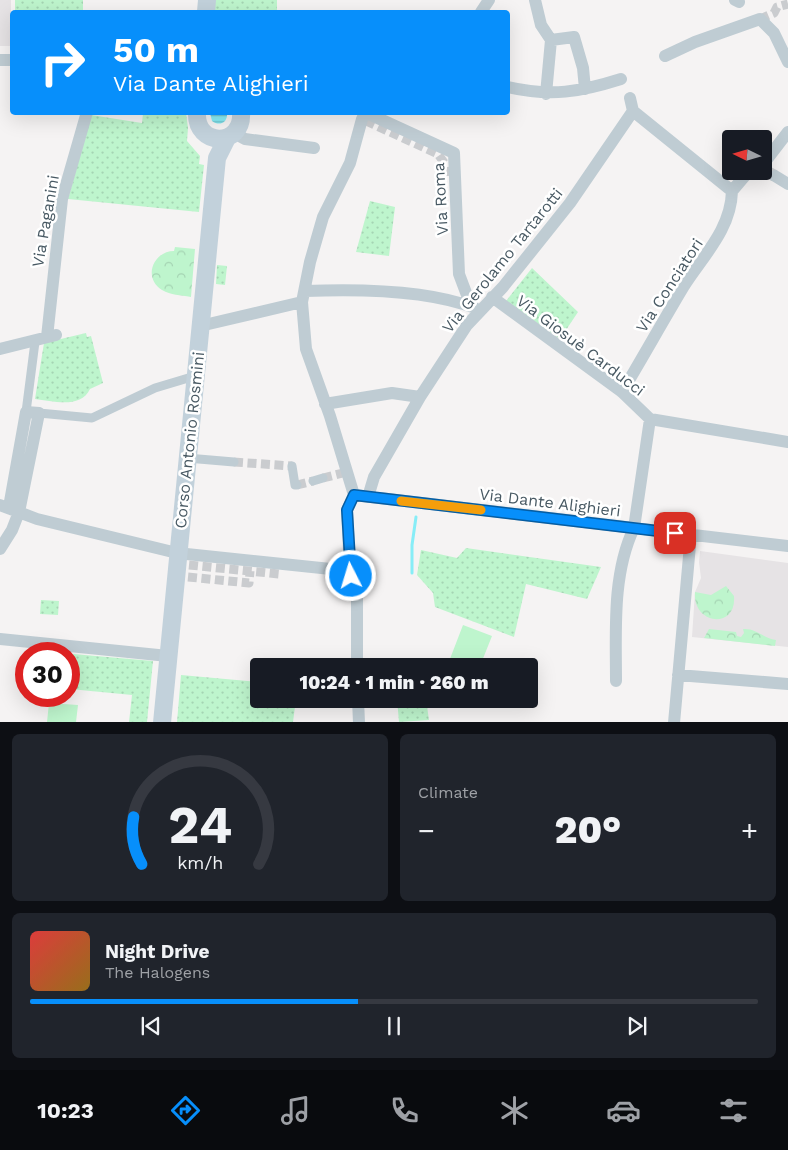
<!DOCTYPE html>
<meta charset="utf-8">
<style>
:root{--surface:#171b24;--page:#20242c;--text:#f1f3f6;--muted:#9ea1a6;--line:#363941;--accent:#078ffb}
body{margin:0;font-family:"Work Sans",sans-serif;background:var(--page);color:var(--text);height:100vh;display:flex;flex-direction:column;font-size:19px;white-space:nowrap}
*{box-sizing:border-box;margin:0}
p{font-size:16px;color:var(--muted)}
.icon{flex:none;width:28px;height:28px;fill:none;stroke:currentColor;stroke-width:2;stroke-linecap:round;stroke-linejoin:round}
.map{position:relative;height:722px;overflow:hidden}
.details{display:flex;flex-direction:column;gap:12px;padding:12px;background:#0d0f14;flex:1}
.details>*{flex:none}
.hud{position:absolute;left:10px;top:10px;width:500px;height:105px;border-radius:5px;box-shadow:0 5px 20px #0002;background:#078ffb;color:#fff;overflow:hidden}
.needle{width:32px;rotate:275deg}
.controls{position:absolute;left:722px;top:130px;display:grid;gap:10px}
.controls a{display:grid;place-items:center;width:50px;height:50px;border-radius:5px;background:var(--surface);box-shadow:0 5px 20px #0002;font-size:25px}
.speed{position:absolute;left:15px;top:642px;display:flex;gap:10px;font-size:25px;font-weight:700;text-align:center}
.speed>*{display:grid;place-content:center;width:65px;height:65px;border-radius:50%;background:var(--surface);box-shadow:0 5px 20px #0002;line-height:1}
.speed .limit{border:8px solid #d22;background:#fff;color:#111}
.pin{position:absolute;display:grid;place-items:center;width:42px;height:42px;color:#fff;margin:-21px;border-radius:10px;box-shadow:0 2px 8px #0006}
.me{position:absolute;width:55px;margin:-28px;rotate:355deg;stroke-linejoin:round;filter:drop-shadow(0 0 4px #0008)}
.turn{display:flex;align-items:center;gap:18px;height:105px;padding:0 20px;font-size:22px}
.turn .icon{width:65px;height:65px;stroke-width:2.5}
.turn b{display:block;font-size:35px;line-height:42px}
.big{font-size:38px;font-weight:800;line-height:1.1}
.details .card{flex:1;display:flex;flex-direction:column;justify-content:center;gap:8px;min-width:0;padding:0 18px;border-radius:8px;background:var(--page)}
.details .dial{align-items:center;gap:0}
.dial svg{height:130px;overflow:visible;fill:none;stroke:var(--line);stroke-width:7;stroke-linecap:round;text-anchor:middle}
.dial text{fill:var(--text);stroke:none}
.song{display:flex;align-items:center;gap:15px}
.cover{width:60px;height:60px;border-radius:8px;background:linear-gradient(135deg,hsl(0 70% 55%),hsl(40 70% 35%))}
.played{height:5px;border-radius:2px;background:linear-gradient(90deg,var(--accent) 45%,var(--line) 45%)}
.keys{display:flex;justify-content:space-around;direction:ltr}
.heat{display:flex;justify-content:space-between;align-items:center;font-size:28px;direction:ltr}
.details .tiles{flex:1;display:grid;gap:12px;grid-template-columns:1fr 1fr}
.card:last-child{grid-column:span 2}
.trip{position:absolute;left:250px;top:658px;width:288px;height:50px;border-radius:5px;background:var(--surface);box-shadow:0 5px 20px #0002;font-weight:800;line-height:50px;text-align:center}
.tabs{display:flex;height:80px;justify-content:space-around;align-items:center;background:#090b0e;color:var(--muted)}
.tabs .icon{width:35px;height:35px}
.tabs .active{color:var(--accent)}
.tabs b{font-size:22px;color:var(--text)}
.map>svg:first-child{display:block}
.education{fill:#e6e3e5}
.grass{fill:url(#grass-dots)}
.park{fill:url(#park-crowns)}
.pitch{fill:#bef5cd}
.water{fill:url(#water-rules)}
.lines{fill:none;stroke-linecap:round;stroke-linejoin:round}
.stream{stroke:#87edf7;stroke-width:3}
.pedestrian-tunnel{stroke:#cacccf;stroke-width:9;stroke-dasharray:9 4.5;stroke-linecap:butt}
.minor-tunnel{stroke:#cacccf;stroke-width:12;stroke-dasharray:12 6;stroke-linecap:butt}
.pedestrian{stroke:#bfccd3;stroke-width:9}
.minor{stroke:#bfccd3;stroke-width:12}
.secondary{stroke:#c2d1db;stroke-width:18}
.route-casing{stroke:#055da3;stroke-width:12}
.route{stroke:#078ffb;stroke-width:9}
.slow{stroke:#f59e0b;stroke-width:9}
.labels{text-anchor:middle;stroke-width:5;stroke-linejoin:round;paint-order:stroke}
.street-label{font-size:16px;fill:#485963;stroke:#fff}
</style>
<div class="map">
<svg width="788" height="723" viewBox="0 0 788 723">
<defs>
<pattern id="grass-dots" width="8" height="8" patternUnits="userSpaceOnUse" patternTransform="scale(1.25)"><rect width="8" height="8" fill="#bef5cd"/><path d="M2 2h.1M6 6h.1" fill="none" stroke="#a5d4b3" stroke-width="1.8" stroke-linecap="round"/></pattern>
<pattern id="park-crowns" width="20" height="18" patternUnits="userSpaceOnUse" patternTransform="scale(1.25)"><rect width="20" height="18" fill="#bef5cd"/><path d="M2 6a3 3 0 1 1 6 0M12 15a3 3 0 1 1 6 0" fill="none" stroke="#a5d4b3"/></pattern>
<pattern id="water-rules" width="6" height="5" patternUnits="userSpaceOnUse" patternTransform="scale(1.25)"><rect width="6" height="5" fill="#87edf7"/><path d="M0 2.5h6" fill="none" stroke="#70c3cc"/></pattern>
</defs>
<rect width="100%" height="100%" fill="#f5f3f3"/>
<path class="education" d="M 0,0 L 11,0 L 11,46 L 0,46 Z
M 700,551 L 788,563 L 788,647 L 692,637 L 695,592 L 701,578 L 699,562 Z"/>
<path class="grass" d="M 15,0 L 83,0 L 83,12 L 15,12 Z
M 212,0 L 277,0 L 277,12 L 210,12 Z
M 143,113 L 186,113 L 188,128 L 187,141 L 200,156 L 199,164 L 204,165 L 199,212 L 68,199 L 91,115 L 142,123 Z
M 370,201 L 395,207 L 389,256 L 356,252 Z
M 217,265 L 227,266 L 225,285 L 216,284 Z
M 532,268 L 578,312 L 560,339 L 506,301 Z
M 86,333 L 87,337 L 91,336 L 103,383 L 90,389 C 81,409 53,401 35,399 L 44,343 Z
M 466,548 L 601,567 L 587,599 L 526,584 L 514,637 L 435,607 L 433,593 L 417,575 L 421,550 L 457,558 Z
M 41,600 L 59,601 L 58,615 L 40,614 Z
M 73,654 L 153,661 L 147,722 L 129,722 L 132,695 L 70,689 Z
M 181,675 L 259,682 L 259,699 L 296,699 L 293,722 L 177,722 Z
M 397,699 L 426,699 L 429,720 L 399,722 Z"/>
<path class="park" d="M 175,247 L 195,249 L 191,297 C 180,295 171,295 162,290 C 142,277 154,251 174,251 Z
M 726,586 L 734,596 C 737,630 692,625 695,592 L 711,595 Z
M 709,629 L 736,632 L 737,636 L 741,637 L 744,633 L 743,629 C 756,628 763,638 776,640 L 775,646 L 704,638 Z"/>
<path class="pitch" d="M 463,625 L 492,636 L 480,666 L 455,666 L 448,664 Z
M 49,703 L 78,705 L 76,722 L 47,722 Z"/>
<path class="water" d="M 210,113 L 227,113 C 228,122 220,127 212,121 Z"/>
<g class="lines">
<path class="stream" d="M 412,573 L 412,545 L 416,517"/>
<path class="pedestrian-tunnel" d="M 760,19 L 774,13 L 777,7 L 788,4
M 366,121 L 438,154 L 445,164 L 446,178
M 234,462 L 292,466
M 323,478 L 343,473
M 297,485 L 313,481
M 189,565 L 279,574
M 188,577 L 249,583 L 250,571"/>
<path class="minor-tunnel" d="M 764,170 L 775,176"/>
<path class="pedestrian" d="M 26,412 L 35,342
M 39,413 L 92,418 L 155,388 L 195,376
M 187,458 L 234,462
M 292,466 L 295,485 L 297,485
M 313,481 L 323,478"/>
<path class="minor" d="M 535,0 L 541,25 L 551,40
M 735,0 L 739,2
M 481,12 L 489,0
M 551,40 L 574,37 L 583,68 L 585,89
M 665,56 L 695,42 L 760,19 L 774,33 L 788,62
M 0,60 L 12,60
M 508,87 C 551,97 580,92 621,79
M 546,94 L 551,40
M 633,111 L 732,191 L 749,171
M 369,114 L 454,153 L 459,274 L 471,306
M 234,133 L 245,139 L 314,148
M 764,163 L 788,132
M 775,176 L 788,184
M 305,291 C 355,289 428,290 475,308
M 492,297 L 622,392 L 650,419
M 200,326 L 302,302
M 47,337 L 62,199 L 87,112
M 0,349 L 56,335
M 622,392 C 643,357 663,321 684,286 C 704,255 731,229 732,191
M 325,404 L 392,393 L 420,397
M 650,419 L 788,442
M 354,495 L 788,546
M 354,495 L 330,416 L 306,349 L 302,302 L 310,262 L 323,217 L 350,163 L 362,119
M 354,495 L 347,510 L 350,571 L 357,596 L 357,666
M 368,497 L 374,477 L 420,397 L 467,325 L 503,287 L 570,203 L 633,111 L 630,98
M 0,505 L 37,519 L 177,553 L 350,571
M 0,549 L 12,530 L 19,512 L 39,413 L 26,412 L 9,507
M 0,639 L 168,656
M 678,675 L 788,684
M 616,681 C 616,631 612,574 634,528 L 650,419
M 358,699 L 359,723
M 674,723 L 691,534"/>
<path class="secondary" d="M 206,12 L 207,0
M 197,112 C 195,148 244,147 241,112
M 162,723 L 217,158 L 227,138"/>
</g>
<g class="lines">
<defs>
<path id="route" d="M 351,576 L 347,510 L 354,495 L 675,533"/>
</defs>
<use href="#route" class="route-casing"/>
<use href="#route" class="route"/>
<path class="slow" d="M 401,501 L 481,510"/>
</g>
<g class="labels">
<g class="street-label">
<text transform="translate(440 199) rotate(-93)" y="6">Via Roma</text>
<text transform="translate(45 221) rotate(-80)" y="6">Via Paganini</text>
<text transform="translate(502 260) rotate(-51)" y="6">Via Gerolamo Tartarotti</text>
<text transform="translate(669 285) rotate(-57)" y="6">Via Conciatori</text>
<text transform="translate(581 345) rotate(37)" y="6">Via Giosuè Carducci</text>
<text transform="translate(189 440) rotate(-84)" y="6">Corso Antonio Rosmini</text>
<text transform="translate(550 502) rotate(7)" y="6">Via Dante Alighieri</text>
</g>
</g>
</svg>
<div class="controls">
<a><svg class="needle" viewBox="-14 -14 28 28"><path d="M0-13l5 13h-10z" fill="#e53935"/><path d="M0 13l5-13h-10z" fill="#9ea1a6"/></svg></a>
</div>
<div class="speed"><div class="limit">30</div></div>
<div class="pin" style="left:675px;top:533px;background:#d93025"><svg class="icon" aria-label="arrive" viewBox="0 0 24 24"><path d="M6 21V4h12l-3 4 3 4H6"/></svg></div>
<svg class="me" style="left:351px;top:576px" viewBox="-20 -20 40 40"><circle r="17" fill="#078ffb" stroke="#fff" stroke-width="3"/><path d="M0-11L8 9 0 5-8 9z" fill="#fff"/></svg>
<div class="trip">10:24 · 1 min · 260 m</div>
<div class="hud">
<div class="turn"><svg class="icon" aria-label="right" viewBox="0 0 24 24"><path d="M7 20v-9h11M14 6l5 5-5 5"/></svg><div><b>50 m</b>Via Dante Alighieri</div></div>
</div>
</div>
<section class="details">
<div class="tiles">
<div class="card dial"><svg viewBox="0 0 100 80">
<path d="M14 69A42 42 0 1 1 86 69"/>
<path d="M14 69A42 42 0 0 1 9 40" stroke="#078ffb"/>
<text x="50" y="56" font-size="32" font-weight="700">24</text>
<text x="50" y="72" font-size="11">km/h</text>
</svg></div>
<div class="card"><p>Climate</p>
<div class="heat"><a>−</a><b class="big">20°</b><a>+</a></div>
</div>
<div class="card">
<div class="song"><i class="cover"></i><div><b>Night Drive</b><p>The Halogens</p></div></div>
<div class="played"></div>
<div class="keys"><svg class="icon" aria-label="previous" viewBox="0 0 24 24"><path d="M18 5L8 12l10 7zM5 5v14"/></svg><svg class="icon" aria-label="pause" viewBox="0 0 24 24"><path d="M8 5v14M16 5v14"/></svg><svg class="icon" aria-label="next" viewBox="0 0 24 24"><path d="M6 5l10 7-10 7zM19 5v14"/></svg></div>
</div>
</div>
</section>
<nav class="tabs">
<b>10:23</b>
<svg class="icon active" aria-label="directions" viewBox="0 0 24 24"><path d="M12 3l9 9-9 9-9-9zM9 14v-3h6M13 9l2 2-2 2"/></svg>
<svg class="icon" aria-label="music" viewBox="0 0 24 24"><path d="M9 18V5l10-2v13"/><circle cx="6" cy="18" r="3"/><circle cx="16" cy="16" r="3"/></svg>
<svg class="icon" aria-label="phone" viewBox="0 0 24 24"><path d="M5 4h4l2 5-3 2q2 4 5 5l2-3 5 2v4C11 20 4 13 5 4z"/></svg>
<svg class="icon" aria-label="climate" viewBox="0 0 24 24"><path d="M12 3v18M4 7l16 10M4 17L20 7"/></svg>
<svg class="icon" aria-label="car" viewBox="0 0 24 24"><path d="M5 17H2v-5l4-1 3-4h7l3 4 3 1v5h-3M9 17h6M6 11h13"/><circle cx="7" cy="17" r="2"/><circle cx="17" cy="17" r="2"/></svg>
<svg class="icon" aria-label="filters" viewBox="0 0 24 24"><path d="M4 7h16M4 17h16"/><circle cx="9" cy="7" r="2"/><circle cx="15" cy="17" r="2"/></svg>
</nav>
